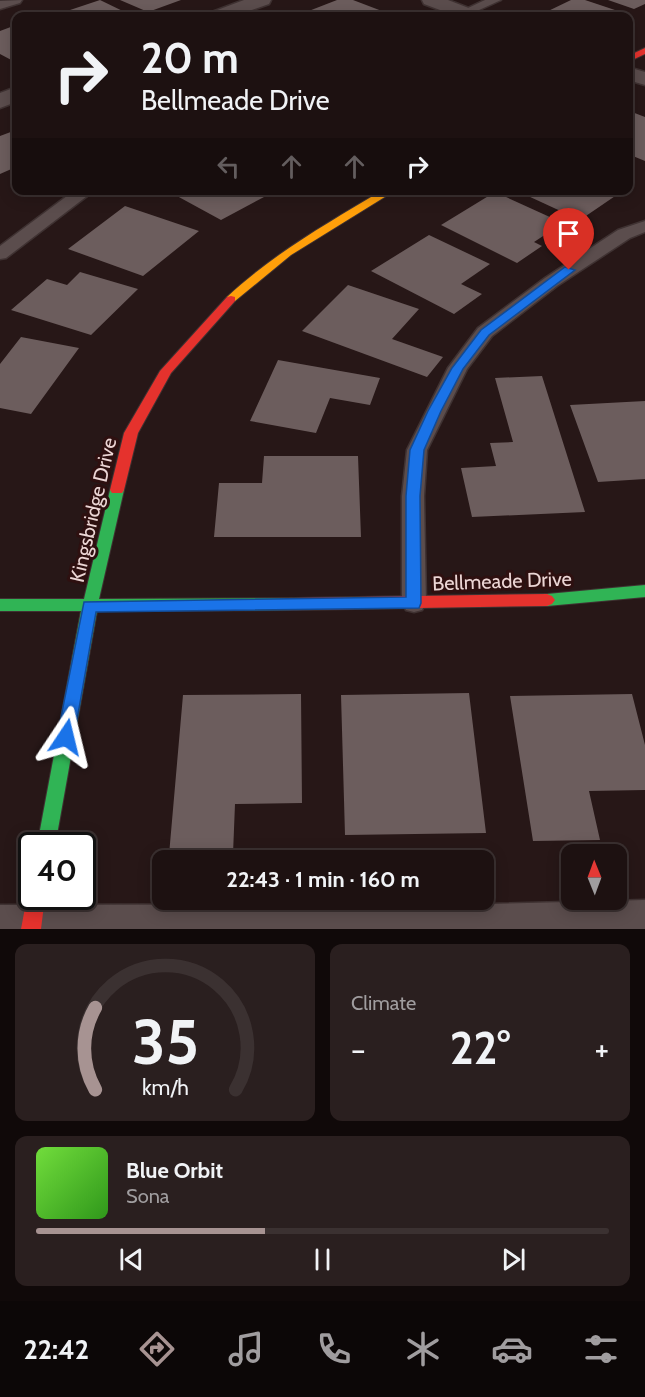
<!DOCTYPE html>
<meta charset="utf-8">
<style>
:root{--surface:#1d1111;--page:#2a1f1f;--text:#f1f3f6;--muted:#a09d9f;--line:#3b3131;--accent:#a79392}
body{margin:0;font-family:Cabin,sans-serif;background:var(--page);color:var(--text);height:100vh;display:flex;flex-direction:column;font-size:22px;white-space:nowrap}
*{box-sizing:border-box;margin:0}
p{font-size:20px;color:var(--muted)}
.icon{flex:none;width:33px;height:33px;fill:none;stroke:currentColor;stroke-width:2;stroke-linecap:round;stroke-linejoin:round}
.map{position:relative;height:929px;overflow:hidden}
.details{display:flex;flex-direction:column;gap:15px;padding:15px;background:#100909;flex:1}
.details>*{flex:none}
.guide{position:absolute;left:12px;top:12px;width:621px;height:183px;border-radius:12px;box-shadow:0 3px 15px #0003,0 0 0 2px var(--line);background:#1d1111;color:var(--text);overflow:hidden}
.needle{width:39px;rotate:359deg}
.tools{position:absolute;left:561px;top:844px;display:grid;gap:12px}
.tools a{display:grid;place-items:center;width:66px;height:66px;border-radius:12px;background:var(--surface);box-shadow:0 3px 15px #0003,0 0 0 2px var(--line);font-size:30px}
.speed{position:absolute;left:18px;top:832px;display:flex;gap:12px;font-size:30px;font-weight:700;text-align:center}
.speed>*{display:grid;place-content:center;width:78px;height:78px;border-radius:50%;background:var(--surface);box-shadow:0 3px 15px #0003,0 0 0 2px var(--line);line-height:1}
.speed .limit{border:3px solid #111;border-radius:9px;background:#fff;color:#111}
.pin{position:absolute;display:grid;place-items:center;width:51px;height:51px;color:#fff;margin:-62px -26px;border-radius:50% 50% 50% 0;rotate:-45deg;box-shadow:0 0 6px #0007}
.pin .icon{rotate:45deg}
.me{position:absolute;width:66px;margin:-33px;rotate:10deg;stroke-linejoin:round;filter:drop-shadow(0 0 4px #0008)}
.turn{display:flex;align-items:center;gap:21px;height:126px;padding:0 30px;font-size:27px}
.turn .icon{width:78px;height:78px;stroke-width:2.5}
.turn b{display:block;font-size:42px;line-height:51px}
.lanes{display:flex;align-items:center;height:57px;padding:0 30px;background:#0003;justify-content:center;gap:30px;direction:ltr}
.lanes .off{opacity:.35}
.big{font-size:45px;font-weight:700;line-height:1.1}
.details .widget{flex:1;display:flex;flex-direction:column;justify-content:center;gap:9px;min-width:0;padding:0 21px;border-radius:12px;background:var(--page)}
.details .dial{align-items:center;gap:0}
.dial svg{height:156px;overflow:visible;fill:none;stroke:var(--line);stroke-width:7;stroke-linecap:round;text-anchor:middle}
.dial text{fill:var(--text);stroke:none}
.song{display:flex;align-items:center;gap:18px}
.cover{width:72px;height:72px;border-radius:9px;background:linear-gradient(135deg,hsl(100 70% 55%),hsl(110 70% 35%))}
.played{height:6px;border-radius:3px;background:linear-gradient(90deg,var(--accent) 40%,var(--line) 40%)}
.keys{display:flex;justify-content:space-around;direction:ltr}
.heat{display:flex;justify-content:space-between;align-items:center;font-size:33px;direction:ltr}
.details .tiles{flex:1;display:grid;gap:15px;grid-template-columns:1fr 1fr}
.widget:last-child{grid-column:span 2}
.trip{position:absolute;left:152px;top:850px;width:342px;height:60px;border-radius:12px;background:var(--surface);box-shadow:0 3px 15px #0003,0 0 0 2px var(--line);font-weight:700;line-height:60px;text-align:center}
.menu{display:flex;height:96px;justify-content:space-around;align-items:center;background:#0c0707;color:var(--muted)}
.menu .icon{width:42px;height:42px}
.menu .selected{color:var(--accent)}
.menu b{font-size:27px;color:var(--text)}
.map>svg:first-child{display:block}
.building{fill:#6c5d5d}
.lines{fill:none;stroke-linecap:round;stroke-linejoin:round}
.lane-casing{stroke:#3f3232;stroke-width:3}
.street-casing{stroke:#3f3232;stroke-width:3}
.fast-casing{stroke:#3f3232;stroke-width:2}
.slow-casing{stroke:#3f3232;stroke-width:2}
.jam-casing{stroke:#3f3232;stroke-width:2}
.lane{fill:#5b4d4d;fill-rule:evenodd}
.street{fill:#5b4d4d;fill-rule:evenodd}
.fast{fill:#30b455;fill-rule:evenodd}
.slow{fill:#ff9f0a;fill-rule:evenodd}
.jam{fill:#e5322d;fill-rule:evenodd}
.route{fill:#1a73e8;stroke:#114b97;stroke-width:1.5}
.labels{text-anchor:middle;stroke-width:6;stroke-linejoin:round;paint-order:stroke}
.street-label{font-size:20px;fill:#ecd6d5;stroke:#2e1010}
</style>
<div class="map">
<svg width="645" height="929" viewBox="0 0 645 929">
<rect width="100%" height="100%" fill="#271717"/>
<path class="building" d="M 100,0 L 133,16 L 52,16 Z
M 120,0 L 181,0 L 148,12 Z
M 337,0 L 353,0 L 395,16 L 307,16 L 301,14 Z
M 571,0 L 585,0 L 621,12 L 611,16 L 554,16 L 544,13 Z
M 608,0 L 645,0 L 645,4 L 634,9 Z
M 16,25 L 16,62 L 15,62 L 0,54 L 0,31 Z
M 632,112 L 645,117 L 645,161 L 628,154 L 628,114 Z
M 16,130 L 16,167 L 0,174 L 0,136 Z
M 166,190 L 252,190 L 264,197 L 221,220 Z
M 515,190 L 624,190 L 580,220 Z
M 495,192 L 563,223 L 534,242 L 542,246 L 517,263 L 441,225 Z
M 125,206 L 199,231 L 143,276 L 68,249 Z
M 429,235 L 490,264 L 461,284 L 482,294 L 454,314 L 371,271 Z
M 80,272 L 138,289 L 91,335 L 11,310 L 47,279 L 67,285 Z
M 348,285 L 419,309 L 392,339 L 443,357 L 427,377 L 302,331 Z
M 21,337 L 79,348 L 31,414 L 0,408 L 0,364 Z
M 278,360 L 380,378 L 370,405 L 330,398 L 316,433 L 250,421 Z
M 542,376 L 585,512 L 472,517 L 461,468 L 496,466 L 490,443 L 513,442 L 495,378 Z
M 645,401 L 645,479 L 598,482 L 570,405 Z
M 264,456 L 358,456 L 361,537 L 214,537 L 219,483 L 262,483 Z
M 469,693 L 486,833 L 345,835 L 341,695 Z
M 301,694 L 302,803 L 235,804 L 233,854 L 169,855 L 183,695 Z
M 632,694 L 645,745 L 645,790 L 589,791 L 600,840 L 533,841 L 510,696 Z"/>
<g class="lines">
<defs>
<path id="lane" d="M 22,0 L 20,3 L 0,9 L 0,1 Z
M 485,0 L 501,0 L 466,16 L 451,16 Z
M 75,190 L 95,190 L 6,258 L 0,259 L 0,246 Z
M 645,221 L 645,232 L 630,238 L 557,286 L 492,336 L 467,369 L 427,450 L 424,496 L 426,603 L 422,610 L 414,612 L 406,610 L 402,603 L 402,496 L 407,450 L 448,368 L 478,328 L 545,278 L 618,230 Z
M 645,900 L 645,929 L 0,929 L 0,905 L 490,904 Z"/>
<path id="street" d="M 244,0 L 271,0 L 269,4 L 235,16 L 209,16 L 212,12 Z
M 422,0 L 448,0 L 479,12 L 482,16 L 456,16 L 424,4 Z
M 628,67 L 645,72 L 645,85 L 628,80 Z
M 16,87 L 16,102 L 0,108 L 0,93 Z"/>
<path id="fast" d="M 117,485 L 124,490 L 99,599 L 295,598 L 300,600 L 303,604 L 300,608 L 295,610 L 97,611 L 55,846 L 37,846 L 81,611 L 0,611 L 0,599 L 84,599 L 110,490 Z
M 645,585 L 645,597 L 547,606 L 542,604 L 539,600 L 542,596 L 547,594 Z"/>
<path id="slow" d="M 383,190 L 396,190 L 291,255 L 235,301 L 227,301 L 227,297 C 274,253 328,223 383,190 Z"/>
<path id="jam" d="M 645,48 L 645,54 L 628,62 L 628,56 Z
M 231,296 L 235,297 L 235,301 L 171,373 L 138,433 L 124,490 L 122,493 L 112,493 L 110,490 L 124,433 L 160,371 L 227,297 Z
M 547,594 L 552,596 L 555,600 L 552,604 L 547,606 L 295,610 L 290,608 L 287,604 L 290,600 L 295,598 Z
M 32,890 L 32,897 L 45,897 L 41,929 L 21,929 L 27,897 Z"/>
</defs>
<use href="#lane" class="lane-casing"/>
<use href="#street" class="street-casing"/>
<use href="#fast" class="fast-casing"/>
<use href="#slow" class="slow-casing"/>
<use href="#jam" class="jam-casing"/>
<use href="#lane" class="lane"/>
<use href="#street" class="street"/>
<use href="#fast" class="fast"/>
<use href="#slow" class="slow"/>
<use href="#jam" class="jam"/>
</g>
<path class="route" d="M 565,267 L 575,270 L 489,335 L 463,369 L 441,411 L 424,450 L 420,496 L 421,603 L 419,608 L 96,612 L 74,737 L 72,742 L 66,744 L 60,742 L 57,737 L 84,602 L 406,597 L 406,496 L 410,450 L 428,411 L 452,368 L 481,330 Z"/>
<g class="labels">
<g class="street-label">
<text transform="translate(93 510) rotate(-77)" y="7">Kingsbridge Drive</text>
<text transform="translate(502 581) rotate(-2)" y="7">Bellmeade Drive</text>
</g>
</g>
</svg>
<div class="tools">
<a><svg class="needle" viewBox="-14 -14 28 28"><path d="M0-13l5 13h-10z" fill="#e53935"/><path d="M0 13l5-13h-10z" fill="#a09d9f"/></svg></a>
</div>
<div class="speed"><div class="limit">40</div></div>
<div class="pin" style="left:569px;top:270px;background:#d93025"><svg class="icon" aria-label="arrive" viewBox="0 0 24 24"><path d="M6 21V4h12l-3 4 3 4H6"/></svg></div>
<svg class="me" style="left:66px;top:737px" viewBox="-20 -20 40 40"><path d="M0-17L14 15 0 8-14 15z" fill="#1a73e8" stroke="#fff" stroke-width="4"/></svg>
<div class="trip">22:43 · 1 min · 160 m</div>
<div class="guide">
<div class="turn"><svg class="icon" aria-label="right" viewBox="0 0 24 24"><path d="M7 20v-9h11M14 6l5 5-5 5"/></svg><div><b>20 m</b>Bellmeade Drive</div></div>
<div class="lanes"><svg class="icon off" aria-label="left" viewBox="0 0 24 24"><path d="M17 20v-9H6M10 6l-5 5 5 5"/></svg><svg class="icon off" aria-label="ahead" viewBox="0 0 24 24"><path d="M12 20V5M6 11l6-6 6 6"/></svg><svg class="icon off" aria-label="ahead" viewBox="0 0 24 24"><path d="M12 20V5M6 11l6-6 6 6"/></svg><svg class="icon" aria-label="right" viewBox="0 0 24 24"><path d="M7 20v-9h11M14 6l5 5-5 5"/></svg></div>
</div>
</div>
<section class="details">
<div class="tiles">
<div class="widget dial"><svg viewBox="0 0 100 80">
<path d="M14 69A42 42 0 1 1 86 69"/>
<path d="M14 69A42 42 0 0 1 14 27" stroke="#a79392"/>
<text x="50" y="56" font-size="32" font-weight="700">35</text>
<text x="50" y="72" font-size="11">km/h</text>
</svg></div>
<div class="widget"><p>Climate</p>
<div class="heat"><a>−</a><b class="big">22°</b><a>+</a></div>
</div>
<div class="widget">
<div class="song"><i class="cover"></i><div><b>Blue Orbit</b><p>Sona</p></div></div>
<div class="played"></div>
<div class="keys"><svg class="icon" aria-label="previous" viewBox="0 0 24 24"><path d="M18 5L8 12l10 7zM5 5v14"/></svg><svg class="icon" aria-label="pause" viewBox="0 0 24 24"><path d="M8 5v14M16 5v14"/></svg><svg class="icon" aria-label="next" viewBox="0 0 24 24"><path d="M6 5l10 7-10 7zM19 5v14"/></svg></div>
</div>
</div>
</section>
<nav class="menu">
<b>22:42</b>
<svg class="icon selected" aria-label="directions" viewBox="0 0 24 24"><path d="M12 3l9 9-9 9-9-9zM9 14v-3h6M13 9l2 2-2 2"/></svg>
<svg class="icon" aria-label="music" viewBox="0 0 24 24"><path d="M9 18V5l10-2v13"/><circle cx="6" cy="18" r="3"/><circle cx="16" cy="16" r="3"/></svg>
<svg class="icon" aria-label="phone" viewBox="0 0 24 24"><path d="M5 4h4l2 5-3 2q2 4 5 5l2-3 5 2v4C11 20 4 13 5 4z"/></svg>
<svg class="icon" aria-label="climate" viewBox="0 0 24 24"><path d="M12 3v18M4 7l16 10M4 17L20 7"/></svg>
<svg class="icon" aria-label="car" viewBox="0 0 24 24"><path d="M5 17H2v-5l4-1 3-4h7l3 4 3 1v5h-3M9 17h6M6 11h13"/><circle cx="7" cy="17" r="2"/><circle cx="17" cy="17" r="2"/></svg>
<svg class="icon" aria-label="filters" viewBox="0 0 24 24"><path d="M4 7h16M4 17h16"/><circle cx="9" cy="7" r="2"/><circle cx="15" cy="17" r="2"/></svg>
</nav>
